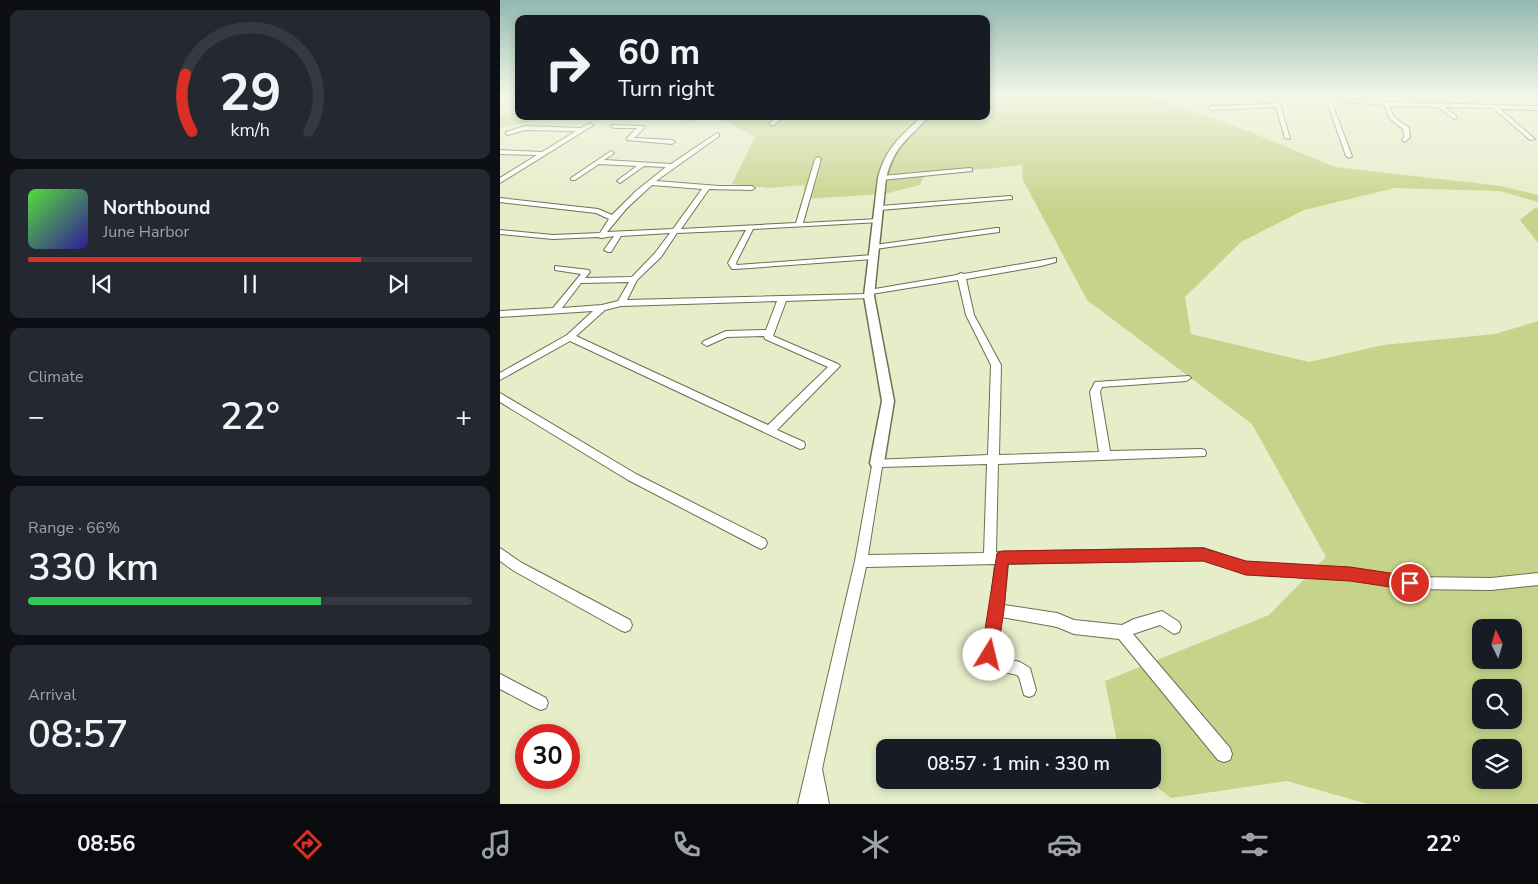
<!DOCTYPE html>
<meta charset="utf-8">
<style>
:root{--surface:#171b24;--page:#242831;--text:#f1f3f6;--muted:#9ea1a6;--line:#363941;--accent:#d93025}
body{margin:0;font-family:"Nunito Sans",sans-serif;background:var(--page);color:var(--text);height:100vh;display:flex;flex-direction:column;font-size:19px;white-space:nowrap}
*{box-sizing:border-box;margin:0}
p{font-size:16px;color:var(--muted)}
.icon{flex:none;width:28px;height:28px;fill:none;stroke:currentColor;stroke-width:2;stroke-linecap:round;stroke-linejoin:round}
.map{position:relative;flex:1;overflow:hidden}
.side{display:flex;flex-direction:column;gap:10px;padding:10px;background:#0d0f14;width:500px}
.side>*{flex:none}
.banner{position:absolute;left:15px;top:15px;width:475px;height:105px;border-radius:10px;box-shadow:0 2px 8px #0003;background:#171b24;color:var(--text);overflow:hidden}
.needle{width:32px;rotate:355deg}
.buttons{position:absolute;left:972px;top:619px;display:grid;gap:10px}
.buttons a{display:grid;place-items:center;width:50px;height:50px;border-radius:10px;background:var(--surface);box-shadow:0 2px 8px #0003;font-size:25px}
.speed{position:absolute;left:15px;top:724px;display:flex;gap:10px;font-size:25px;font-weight:700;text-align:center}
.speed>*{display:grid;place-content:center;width:65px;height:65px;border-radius:50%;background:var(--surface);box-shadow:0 2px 8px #0003;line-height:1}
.speed .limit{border:8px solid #d22;background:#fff;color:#111}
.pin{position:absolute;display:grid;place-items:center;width:42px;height:42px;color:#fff;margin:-21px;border:2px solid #fff;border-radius:50%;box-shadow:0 1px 5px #0007}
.me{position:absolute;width:55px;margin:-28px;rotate:9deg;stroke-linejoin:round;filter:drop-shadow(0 0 4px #0008)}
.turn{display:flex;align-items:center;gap:18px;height:105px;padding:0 20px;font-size:22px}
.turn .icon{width:65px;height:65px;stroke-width:2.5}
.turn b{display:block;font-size:35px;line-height:42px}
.big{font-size:38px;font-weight:600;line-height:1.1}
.side .card{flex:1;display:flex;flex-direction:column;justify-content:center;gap:8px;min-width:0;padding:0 18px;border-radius:10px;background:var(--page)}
.side .dial{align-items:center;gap:0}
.dial svg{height:130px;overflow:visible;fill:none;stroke:var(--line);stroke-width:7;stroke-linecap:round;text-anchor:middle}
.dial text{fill:var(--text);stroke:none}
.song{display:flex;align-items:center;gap:15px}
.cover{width:60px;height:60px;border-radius:8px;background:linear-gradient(135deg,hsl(110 70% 55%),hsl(250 70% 35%))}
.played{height:5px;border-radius:2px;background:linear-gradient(90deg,var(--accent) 75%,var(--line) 75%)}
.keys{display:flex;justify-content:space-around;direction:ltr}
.heat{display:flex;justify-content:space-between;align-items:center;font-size:28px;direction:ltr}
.charge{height:8px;border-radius:4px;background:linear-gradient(90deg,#34c759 66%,var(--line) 0)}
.trip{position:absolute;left:376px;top:739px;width:285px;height:50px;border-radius:10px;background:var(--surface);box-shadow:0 2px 8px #0003;font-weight:600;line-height:50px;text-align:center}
.tabs{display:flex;height:80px;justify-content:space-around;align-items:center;background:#090b0e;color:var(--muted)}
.tabs .icon{width:35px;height:35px}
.tabs .active{color:var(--accent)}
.tabs b{font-size:22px;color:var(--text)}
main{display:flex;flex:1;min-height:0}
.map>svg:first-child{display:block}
.green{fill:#c6d38a;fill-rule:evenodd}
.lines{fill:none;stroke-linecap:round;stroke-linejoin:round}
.minor-casing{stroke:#6b7151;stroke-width:2}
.tertiary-casing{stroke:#6b7151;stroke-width:3}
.minor{fill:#fff;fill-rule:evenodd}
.tertiary{fill:#fff;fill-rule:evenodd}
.route{fill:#d93025;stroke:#8d1f18}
</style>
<main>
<section class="side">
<div class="card dial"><svg viewBox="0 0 100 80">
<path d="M14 69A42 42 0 1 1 86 69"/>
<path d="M14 69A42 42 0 0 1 10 34" stroke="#d93025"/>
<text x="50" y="56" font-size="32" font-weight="700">29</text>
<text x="50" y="72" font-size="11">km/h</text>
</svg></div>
<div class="card">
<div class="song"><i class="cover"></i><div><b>Northbound</b><p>June Harbor</p></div></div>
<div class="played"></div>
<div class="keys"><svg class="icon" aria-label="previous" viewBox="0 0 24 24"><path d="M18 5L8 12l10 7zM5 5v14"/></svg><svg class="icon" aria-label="pause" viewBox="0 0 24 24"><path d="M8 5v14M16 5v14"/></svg><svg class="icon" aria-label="next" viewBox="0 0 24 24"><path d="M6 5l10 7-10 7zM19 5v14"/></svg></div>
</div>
<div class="card"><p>Climate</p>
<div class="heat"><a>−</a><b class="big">22°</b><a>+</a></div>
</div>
<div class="card"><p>Range · 66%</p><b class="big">330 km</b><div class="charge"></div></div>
<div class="card"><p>Arrival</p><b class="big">08:57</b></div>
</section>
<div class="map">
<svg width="1038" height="804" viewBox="0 0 1038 804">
<rect width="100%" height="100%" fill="#e5edc9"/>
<path class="green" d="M 486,96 L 650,96 L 748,131 L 835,167 L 1001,186 L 1038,195 L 1038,202 L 1000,191 L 895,188 L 804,210 L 741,242 L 685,297 L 691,334 L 809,362 L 883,345 L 995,334 L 1038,321 L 1038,804 L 868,804 L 787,781 L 671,798 L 648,780 L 652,780 L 652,748 L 618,747 L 605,681 L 769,615 L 826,557 L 752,424 L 587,300 L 523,180 L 522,165 L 424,175 L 420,185 L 384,194 L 304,199 L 304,185 L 268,188 L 232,184 L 255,137 L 221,118 L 185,121 L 187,116 L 486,116 ZM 981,628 L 1014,628 L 1014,660 L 981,660 ZM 981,688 L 1014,688 L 1014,720 L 981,720 ZM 981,748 L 1014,748 L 1014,780 L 981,780 Z
M 19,113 L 19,116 L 60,116 L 0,128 L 0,115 Z
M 1035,208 L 1038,209 L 1038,243 L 1020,220 Z"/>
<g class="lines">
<defs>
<path id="minor" d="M 774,96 L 778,96 L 790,139 L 785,138 L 776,107 L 711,110 L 708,108 L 711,106 L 776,104 Z
M 825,96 L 829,96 L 830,98 L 886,102 L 1038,106 L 1038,110 L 1000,109 L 1035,139 L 1030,140 L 993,108 L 945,107 L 956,116 L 956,118 L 954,119 L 938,107 L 889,106 L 894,117 L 909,128 L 910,137 L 905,142 L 902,140 L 904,137 L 903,129 L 890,119 L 884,105 L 831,101 L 852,156 L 849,158 L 846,156 Z
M 278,116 L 284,116 L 274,125 L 270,125 L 270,123 Z
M 90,123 L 93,125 L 92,126 L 0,183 L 0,178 L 37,155 L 0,154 L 0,150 L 42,152 L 76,131 L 25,130 L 8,135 L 6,134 L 6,132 L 25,126 L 81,128 Z
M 112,125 L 144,126 L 144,128 L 134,138 L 172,140 L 175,142 L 172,144 L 127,140 L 127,138 L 137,128 L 114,128 L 111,126 Z
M 217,133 L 219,134 L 219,136 L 156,181 L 219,186 L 252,186 L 255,188 L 252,190 L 209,189 L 181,229 L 296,223 L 315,159 L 318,157 L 321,159 L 303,223 L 378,219 L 380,220 L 380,222 L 253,229 L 236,263 L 237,265 L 373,255 L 377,257 L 373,259 L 235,269 L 232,269 L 228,263 L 246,230 L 177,233 L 161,257 L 137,280 L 127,300 L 366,294 L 366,290 L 369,290 L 457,275 L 461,273 L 464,274 L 556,258 L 556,262 L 541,266 L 466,279 L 474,315 L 501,365 L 499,455 L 599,452 L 590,392 L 595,382 L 689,376 L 691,378 L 686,381 L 602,387 L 600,392 L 610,451 L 701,449 L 705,450 L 706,453 L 705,456 L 498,464 L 496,552 L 703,548 L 746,562 L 850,568 L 911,577 L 991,578 L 1038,573 L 1038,585 L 991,590 L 911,589 L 850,580 L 746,574 L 703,560 L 508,564 L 504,605 L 557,613 L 574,620 L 622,625 L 634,619 L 662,611 L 679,622 L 681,627 L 679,632 L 674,634 L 660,625 L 633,634 L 730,748 L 732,754 L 730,760 L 724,762 L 718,760 L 619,639 L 574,634 L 557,627 L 502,617 L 497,657 L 520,662 L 530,668 L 536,690 L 534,695 L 529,697 L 524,695 L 519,677 L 517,675 L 487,668 L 482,655 L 490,610 L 495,564 L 366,567 L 322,769 L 329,804 L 298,804 L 355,561 L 373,460 L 488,455 L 491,365 L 466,315 L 458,280 L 371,294 L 373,296 L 369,298 L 286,301 L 273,336 L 338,364 L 340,366 L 277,430 L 304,442 L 305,445 L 304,448 L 300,449 L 70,341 L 0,380 L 0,373 L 67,335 L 93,311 L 0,317 L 0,311 L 53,308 L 81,274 L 55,270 L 55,266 L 89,270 L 90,272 L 85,278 L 132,277 L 155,253 L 170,233 L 121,236 L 111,252 L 108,252 L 104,250 L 114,236 L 101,238 L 98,237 L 53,239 L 0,234 L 0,230 L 53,235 L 100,233 L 109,219 L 96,213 L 0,202 L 0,198 L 98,209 L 112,215 L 136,191 L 166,167 L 144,166 L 120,183 L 117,181 L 118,180 L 137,166 L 99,164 L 75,180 L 71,180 L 71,178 L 111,151 L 114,153 L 113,154 L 104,160 L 171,164 ZM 152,185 L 202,189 L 173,229 L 107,232 L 127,208 ZM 129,282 L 118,301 L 102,305 L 62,308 L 81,283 ZM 277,301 L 266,330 L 226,331 L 204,341 L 202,343 L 207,346 L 227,337 L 264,336 L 265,339 L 328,367 L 268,425 L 76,336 L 105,310 L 121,306 ZM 487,464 L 484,553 L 368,555 L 382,467 Z
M 470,168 L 472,169 L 472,171 L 382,180 L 379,178 L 382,176 Z
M 510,196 L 512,197 L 512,199 L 380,210 L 377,208 L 380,206 Z
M 496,228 L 499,228 L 499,232 L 375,249 L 371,247 L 375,245 Z
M 0,393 L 136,474 L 265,539 L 267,543 L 265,547 L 261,549 L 257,547 L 128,480 L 0,402 Z
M 0,548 L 22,563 L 130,620 L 132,625 L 130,630 L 125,632 L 120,630 L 14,571 L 0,561 Z
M 0,674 L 46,698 L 48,703 L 46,708 L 41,710 L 36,708 L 0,689 Z"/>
<path id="tertiary" d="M 422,116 L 429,116 C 407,141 395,144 386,178 L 374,296 L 394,401 L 384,463 L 382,467 L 377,469 L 372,467 L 370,463 L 382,401 L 364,296 L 378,178 C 386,147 400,138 422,116 Z"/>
</defs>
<use href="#minor" class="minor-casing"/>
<use href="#tertiary" class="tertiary-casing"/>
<use href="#minor" class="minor"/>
<use href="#tertiary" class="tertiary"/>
</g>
<linearGradient id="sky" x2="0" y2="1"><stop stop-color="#91b8b0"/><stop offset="0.46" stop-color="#f3f7e7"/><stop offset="1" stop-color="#f3f7e7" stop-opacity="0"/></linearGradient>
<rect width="1038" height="208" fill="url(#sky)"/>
<path class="route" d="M 703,548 L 746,561 L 850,567 L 910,576 L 916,578 L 918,583 L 916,588 L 910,590 L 850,581 L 746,575 L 703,561 L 508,564 L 504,610 L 497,655 L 494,661 L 489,663 L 483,661 L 481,655 L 497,553 L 502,551 Z"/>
</svg>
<div class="buttons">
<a><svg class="needle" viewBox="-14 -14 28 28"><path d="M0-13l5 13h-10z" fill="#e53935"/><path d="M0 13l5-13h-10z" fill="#9ea1a6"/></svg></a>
<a><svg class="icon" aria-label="search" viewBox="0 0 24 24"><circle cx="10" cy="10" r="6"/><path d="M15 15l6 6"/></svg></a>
<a><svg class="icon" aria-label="layers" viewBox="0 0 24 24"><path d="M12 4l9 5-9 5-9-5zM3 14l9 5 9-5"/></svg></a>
</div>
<div class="speed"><div class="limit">30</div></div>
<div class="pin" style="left:910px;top:583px;background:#d93025"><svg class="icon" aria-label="arrive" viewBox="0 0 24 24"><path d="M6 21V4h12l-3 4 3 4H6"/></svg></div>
<svg class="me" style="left:489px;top:655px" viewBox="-20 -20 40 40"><circle r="19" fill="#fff"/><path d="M0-13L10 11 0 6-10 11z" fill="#d93025"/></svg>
<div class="trip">08:57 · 1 min · 330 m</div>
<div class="banner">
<div class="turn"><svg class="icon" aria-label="right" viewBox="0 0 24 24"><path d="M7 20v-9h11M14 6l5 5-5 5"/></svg><div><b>60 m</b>Turn right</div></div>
</div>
</div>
</main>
<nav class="tabs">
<b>08:56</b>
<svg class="icon active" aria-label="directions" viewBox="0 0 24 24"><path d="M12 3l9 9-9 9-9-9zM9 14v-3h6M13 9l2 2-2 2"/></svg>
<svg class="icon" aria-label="music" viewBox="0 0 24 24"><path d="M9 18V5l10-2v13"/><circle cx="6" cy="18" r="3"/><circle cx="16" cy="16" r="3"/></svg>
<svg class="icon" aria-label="phone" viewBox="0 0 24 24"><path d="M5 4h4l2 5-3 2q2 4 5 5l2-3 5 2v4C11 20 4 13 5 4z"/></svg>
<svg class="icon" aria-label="climate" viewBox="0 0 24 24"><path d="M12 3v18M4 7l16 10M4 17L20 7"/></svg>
<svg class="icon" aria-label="car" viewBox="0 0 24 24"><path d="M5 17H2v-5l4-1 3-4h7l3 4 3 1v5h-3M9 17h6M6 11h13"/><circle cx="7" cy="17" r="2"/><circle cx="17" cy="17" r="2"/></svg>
<svg class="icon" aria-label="filters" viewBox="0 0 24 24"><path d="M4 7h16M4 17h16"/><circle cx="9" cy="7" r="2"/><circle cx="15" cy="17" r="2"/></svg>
<b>22°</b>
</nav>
